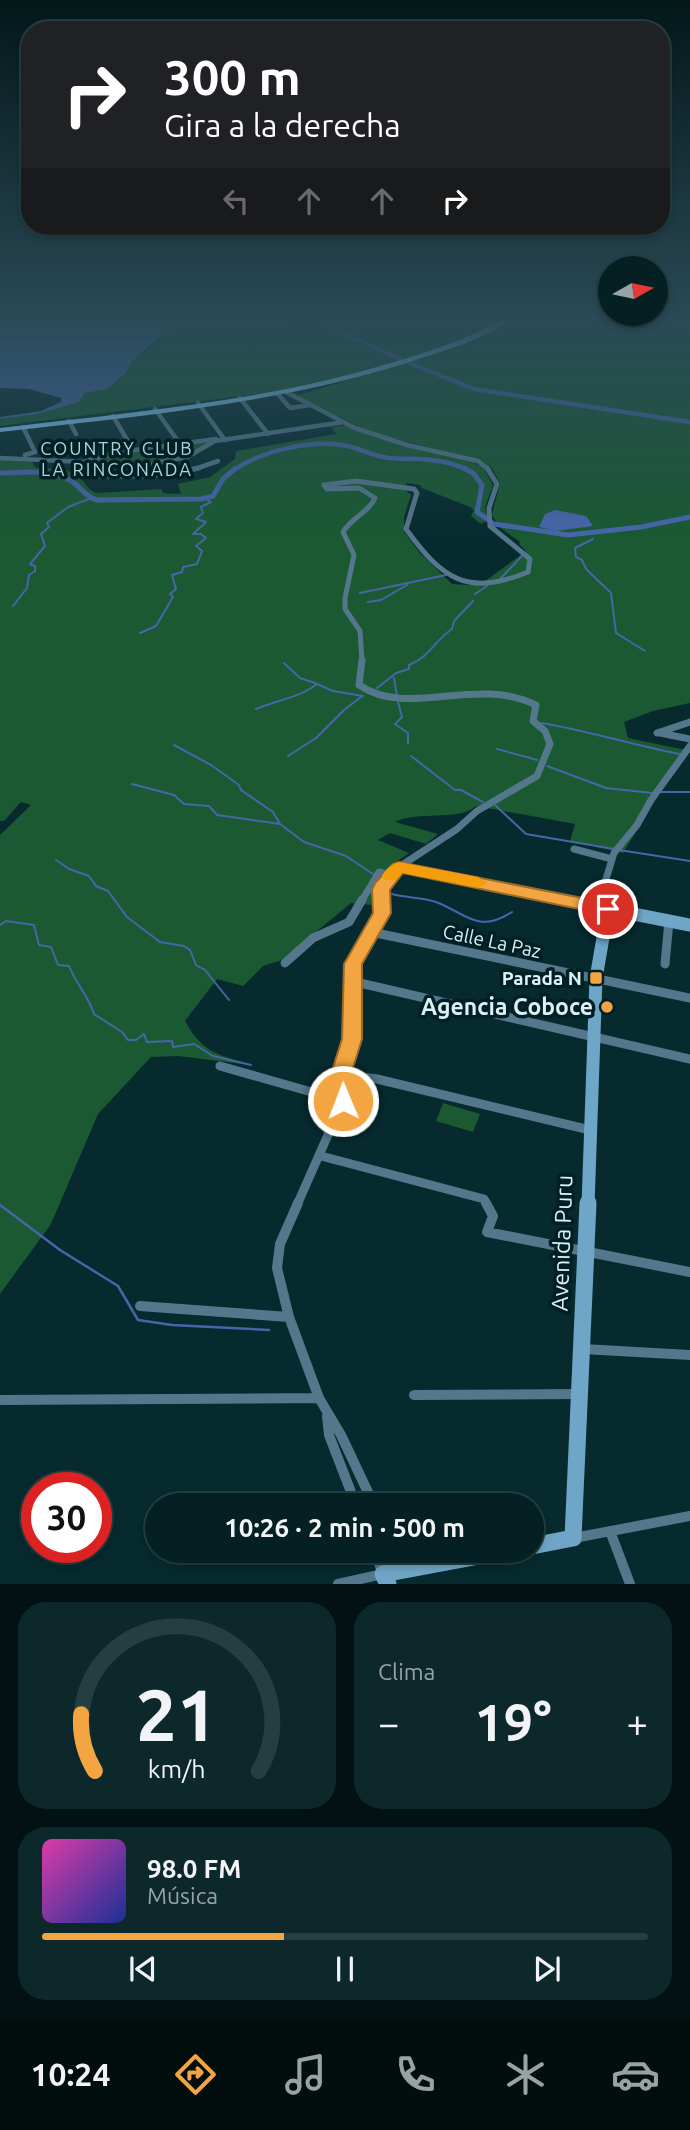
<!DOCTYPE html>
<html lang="es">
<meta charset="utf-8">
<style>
:root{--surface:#042022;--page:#0d282a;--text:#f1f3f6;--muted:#97a3a5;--line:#253e40;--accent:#f2a541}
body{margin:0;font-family:Ubuntu,sans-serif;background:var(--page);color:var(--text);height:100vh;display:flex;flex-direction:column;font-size:26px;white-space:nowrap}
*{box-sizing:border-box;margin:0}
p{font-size:23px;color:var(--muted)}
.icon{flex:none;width:38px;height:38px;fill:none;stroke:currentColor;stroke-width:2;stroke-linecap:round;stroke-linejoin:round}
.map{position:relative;height:1584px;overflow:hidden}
.details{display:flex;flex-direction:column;gap:18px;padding:18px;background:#021213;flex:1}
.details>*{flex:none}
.banner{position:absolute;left:21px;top:21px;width:649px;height:214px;border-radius:28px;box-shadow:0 4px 10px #0003,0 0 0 2px var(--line);background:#202124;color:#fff;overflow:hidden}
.needle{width:46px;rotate:81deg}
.fabs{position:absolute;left:598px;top:256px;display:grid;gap:14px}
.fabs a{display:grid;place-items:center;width:70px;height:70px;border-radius:50%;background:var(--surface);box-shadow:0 4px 10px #0003,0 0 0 2px var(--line);font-size:35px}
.speed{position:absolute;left:21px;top:1472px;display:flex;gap:14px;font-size:35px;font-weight:700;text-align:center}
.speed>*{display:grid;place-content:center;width:91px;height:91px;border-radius:50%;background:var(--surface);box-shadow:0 4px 10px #0003,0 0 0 2px var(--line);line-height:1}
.speed .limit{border:10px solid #d22;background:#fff;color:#111}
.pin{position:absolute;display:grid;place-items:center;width:60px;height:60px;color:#fff;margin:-30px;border:4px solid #fff;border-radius:50%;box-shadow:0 2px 7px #0007}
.me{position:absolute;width:77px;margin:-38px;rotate:359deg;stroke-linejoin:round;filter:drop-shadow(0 0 5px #0008)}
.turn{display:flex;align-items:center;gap:24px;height:147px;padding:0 28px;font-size:32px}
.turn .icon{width:91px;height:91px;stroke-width:2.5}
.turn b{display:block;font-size:49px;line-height:60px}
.lanes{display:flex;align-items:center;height:66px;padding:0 28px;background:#0003;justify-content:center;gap:35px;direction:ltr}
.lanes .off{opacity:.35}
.big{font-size:52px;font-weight:700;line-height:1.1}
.details .widget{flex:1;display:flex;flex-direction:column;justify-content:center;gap:10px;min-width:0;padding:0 24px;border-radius:28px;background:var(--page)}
.details .dial{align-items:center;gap:0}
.dial svg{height:182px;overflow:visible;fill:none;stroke:var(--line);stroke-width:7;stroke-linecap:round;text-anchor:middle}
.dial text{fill:var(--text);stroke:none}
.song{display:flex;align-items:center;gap:21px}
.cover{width:84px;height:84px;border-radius:10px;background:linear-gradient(135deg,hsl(320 70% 55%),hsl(230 70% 35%))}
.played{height:7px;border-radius:4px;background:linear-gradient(90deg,var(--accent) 40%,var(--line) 40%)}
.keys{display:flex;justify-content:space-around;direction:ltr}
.heat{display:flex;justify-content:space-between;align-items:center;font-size:38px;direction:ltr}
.details .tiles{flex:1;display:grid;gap:18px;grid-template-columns:1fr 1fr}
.widget:last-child{grid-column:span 2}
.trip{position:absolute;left:145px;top:1493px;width:399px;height:70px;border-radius:35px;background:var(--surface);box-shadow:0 4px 10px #0003,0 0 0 2px var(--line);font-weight:700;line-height:70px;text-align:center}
.menu{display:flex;height:112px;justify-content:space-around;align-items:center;background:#020d0e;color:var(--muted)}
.menu .icon{width:49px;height:49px}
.menu .active{color:var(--accent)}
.menu b{font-size:32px;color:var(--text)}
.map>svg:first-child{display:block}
.green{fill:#1a5932}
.water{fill:#4666a9}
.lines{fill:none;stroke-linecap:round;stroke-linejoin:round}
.stream-far1{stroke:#4666a9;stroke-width:2}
.stream{stroke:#4666a9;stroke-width:2.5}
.canal-far1{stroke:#4666a9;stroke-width:4.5}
.canal{stroke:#4666a9;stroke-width:5}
.street-far4{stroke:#55778c;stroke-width:4.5}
.street-far3{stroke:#55778c;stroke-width:5}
.street-far2{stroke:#55778c;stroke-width:7}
.street-far1{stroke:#55778c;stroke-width:9}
.street{stroke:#55778c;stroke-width:10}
.secondary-far1{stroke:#6fa6c7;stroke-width:13}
.secondary{stroke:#6fa6c7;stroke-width:17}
.primary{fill:#82cbf6;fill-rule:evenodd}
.route{fill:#f2a541;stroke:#9d6b2a;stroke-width:2}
.slow{fill:#f59e0b}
.poi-dot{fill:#f2a541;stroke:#002025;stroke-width:2.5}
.labels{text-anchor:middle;stroke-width:7;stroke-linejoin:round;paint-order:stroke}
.far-neighbourhood-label{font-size:18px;letter-spacing:2px;fill:#aed3d9;stroke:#002025}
.street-label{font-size:19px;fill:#ddf0f3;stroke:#002025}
.poi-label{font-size:19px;font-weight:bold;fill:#ddf0f3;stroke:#002025;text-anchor:end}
.near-poi-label{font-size:23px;font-weight:bold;fill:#ddf0f3;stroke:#002025;text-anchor:end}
.near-street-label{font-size:23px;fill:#ddf0f3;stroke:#002025}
</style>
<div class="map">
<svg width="690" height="1584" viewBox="0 0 690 1584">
<rect width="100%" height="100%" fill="#062a2e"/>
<path class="green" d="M 156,317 L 291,317 L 293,322 C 312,327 326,330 343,317 L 505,317 L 486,329 L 434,350 L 341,378 L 283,391 L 0,426 L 0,419 L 49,411 L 84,392 L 107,389 L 125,374 L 132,361 L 157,342 L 170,320 L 158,320 Z
M 517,317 L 690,317 L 690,515 L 628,527 L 559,534 L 594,534 L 690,518 L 690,703 L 653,711 L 624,722 L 628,738 L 686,750 L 623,853 L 570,841 L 575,824 L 476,806 C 458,822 419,810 395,822 L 438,834 L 426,844 L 390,833 L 378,840 L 409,853 C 389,867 369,878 372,905 L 351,903 L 282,960 L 263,966 L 243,986 L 217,979 L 185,1021 C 203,1053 217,1054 251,1065 L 178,1056 L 151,1057 L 98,1114 L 51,1224 L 0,1294 L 0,835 L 31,805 L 21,802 L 4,821 L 0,821 L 0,459 L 32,461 L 35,468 C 49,468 64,467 76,475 C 85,480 86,490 97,493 L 161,489 L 163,493 L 181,494 L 178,484 L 210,477 L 235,459 L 236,451 L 336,434 L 331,427 L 346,425 L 407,447 L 466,459 L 483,467 L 493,485 L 485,507 L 488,520 L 481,524 L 471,516 L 474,510 L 470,507 L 422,488 L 420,485 L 407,483 L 403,488 L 411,495 L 404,517 L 404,532 L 420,553 L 452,584 L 471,585 L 484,582 L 526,551 L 519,544 L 520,542 L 499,527 L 492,515 L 500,483 L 492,468 L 480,461 L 373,433 L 296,396 L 472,343 Z
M 212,442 C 180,460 127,474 92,458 Z
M 443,1103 L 480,1114 L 473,1132 L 436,1121 Z"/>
<path class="water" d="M 0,317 L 156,317 L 159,320 L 174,320 L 166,332 L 132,361 L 125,374 L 107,389 L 84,393 L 79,402 L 37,414 L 0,419 L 0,417 L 41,411 L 61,402 L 61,398 L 29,389 L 0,388 Z
M 555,510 L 586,516 L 593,526 L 556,531 L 539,527 L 545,514 Z"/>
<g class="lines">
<path class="stream-far1" d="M 593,539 L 575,548 L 576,557 L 582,560 L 586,569 L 611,593 L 616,633 L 645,651
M 500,579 L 523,555
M 360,593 L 446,575
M 475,594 L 487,586
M 368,602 L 381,600 L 407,585
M 13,606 L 27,588 L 29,575 L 35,571 L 35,566 L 30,564 L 45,546 L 41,534 L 49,527 L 47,523 L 68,507 L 89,499
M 140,633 L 156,626 L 173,597 L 170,594 L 176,589 L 172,575 L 182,572 L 183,567 L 197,564 L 202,551 L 196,546 L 206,538 L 201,534 L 193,534 L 206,522 L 196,519 L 203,513 L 201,507 L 211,502 L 206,499
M 284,663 L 300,678 L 315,683
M 394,678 L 397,696
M 377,688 L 396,673 L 409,669 L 409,665 C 430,657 433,642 452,629 L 454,621 L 473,601
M 398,702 L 402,717 L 395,724 L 408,733 L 408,743
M 256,709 C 277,700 299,698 317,684 L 333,691 L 363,696
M 542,723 C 588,731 633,745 679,754
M 174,745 L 211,765 L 239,785 L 241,790 L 273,812 L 280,824
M 497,749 L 537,760
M 288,756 L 316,738 L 344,710 L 361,697
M 411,756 L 455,790 L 461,790 L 483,802
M 547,766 L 606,788 L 652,793
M 132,784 L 174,795 L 184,804 L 209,806 L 217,815 L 280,824 L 304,842 L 346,856 L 373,874
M 661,792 L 690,792
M 495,805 L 526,834 L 614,849
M 619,850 L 690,861
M 56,860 L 69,869 L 89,876 L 96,886 L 108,891 L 127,917 L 160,942 L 184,946 L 190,950 L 196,965 L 205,970 L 229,1000
M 392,894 C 406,898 422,897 436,902 C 467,914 478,934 512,912
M 0,925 L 6,921 L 34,925 L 39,945 L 51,947 L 58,965 L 69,966 C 76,984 88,995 94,1014 L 122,1032 L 128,1040 L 136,1040 L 144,1034 L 147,1042 L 172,1041 L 173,1047 L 194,1044 L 213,1056 L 251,1065"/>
<path class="stream" d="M 0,1205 L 60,1250 L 118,1286 L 138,1320 L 172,1325 L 269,1330"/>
<path class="canal-far1" d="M 308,317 L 400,359
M 409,363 L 474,389 L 690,422
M 234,470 C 263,450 313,439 348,446 C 362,449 374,457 389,458 C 415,460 444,457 467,470"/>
<path class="canal" d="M 464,468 L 473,473 L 482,485 L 477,512 L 494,524 L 568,535 L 641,527 L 690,517
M 0,473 C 22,473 51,468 71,481 C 81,487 85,497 97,500 L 201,499 L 213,496 L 223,479 L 236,468"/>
<path class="street-far4" d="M 286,392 L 355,428 L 407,445 L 478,461 L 489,470
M 277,393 L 290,408 L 310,405
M 240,398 L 268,434
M 198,403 L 225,440
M 155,409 L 180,444
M 113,416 L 133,450
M 69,421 L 76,434
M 23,427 L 35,452 L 25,455
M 0,458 L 148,465 L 187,457 L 215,441 L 344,422
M 86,461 L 120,452 L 216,439
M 192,470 L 218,461"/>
<path class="street-far3" d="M 81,476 L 151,476 L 199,468
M 362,661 L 360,631 L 345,609 L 345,598 L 354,555 L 343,532 C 351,518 369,512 375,498 L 359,488 L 327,489 L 324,485 L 356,481 L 414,489 L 417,493 L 406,529 C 442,579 467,597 528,572 L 530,559 L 490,526 L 489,508 L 497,484 L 487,468"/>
<path class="street-far2" d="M 362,660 L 359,685 C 409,719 475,675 536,705 L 533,721 L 545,731 L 550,744 L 537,776 L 477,811 L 457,829 L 399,867 L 384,883 L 382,902
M 657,733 L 690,722
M 660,733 L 690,739
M 574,849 L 612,859
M 399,867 L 573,902
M 361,902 L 379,872 L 391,875
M 599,902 L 614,853 L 637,825 L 651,800 L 690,746"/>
<path class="street-far1" d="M 565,900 L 608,909
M 598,907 L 600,900
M 371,932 L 690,998
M 285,963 L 313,938 L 349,922 L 362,900
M 665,964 L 669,921
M 351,981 L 690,1059
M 220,1066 L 343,1101
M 341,1074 L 377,1079 L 590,1130
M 321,1156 L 484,1199 L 487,1205
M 297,1205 L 343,1101 L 341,1074 L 352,1039 L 353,964 L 382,913 L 381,900"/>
<path class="street" d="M 298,1203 L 280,1244 L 277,1268 L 289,1317 L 319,1398 L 341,1435 L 374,1505
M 486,1203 L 493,1216 L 487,1232 L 690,1272
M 140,1306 L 289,1317
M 583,1349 L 690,1355
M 414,1395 L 581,1394
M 0,1400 L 319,1398
M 327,1416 L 329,1435 L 356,1505
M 610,1531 L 630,1584
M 574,1538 L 690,1516
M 394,1550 L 404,1571
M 338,1584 L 383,1574 L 374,1550"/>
<path class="secondary-far1" d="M 588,1205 L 596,978 L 608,909 L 690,925"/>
<path class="secondary" d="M 532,1546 L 573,1538 L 588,1203
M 388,1584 L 383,1574 L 511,1550"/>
<path class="primary" d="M 506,317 L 513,317 C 487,339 449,349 416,360 C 281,404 140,416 0,432 L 0,428 C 130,412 262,402 387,364 C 428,352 469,339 506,317 Z"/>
</g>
<linearGradient id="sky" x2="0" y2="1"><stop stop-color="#031719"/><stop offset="0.59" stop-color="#2a4a57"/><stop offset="1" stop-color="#2a4a57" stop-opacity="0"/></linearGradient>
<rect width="690" height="539" fill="url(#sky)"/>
<path class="route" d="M 399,862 L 608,903 L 617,909 L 608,915 L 403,873 L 390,890 L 391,913 L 362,964 L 362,1039 L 351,1074 L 353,1101 L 350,1106 L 343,1109 L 335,1106 L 332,1101 L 331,1074 L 342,1039 L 344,964 L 373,913 L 372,890 L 375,883 L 393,864 Z"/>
<path class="slow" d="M 399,862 L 478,877 L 487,883 L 478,888 L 402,873 L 396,880 L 384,880 L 382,876 C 386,869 391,864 399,862 Z"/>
<g class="poi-dot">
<rect x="589" y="971" width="14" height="14" rx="3.5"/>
<circle cx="607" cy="1007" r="7"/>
</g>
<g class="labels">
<g class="far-neighbourhood-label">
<text x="117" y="455">COUNTRY CLUB<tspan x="117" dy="21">LA RINCONADA</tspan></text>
</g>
<g class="street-label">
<text transform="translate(492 941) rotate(12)" y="7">Calle La Paz</text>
</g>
<g class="poi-label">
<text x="582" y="985">Parada N</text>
</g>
<g class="near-poi-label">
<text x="593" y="1015">Agencia Coboce</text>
</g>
<g class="near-street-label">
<text transform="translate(562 1243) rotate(-88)" y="8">Avenida Puru</text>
</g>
</g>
</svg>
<div class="fabs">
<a><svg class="needle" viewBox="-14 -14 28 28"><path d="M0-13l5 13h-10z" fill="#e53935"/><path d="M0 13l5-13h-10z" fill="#97a3a5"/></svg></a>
</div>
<div class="speed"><div class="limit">30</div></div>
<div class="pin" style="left:608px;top:909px;background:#d93025"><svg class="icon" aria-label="arrive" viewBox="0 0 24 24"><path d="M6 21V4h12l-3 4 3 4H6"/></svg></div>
<svg class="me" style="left:343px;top:1101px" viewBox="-20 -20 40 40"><circle r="17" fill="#f2a541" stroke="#fff" stroke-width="3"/><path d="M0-11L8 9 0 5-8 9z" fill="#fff"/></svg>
<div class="trip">10:26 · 2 min · 500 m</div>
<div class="banner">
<div class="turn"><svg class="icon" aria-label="right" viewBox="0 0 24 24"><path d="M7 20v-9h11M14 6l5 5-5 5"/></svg><div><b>300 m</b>Gira a la derecha</div></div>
<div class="lanes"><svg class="icon off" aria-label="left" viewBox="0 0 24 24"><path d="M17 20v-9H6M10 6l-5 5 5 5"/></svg><svg class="icon off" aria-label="ahead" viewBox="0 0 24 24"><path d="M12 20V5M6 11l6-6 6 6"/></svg><svg class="icon off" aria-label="ahead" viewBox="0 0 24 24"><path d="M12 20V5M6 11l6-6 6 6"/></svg><svg class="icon" aria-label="right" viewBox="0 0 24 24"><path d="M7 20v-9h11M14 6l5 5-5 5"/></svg></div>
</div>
</div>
<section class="details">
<div class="tiles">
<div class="widget dial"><svg viewBox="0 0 100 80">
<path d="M14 69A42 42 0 1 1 86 69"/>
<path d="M14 69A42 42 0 0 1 8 44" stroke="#f2a541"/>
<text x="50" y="56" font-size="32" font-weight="700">21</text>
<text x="50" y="72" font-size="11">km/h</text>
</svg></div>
<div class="widget"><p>Clima</p>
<div class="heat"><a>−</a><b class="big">19°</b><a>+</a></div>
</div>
<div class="widget">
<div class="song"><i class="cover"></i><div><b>98.0 FM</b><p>Música</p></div></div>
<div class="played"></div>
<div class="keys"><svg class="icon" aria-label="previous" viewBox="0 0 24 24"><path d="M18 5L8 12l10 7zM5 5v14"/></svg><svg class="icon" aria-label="pause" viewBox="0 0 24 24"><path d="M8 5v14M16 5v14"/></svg><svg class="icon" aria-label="next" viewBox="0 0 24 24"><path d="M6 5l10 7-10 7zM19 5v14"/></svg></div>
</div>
</div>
</section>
<nav class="menu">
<b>10:24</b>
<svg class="icon active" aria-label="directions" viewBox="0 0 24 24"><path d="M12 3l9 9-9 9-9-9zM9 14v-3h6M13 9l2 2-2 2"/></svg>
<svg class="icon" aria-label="music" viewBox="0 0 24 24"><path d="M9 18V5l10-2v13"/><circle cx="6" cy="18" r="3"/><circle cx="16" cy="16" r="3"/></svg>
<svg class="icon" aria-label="phone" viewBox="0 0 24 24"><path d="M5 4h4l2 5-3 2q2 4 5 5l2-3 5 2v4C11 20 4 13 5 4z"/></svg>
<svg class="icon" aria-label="climate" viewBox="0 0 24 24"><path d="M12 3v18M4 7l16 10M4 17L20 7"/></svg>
<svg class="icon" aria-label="car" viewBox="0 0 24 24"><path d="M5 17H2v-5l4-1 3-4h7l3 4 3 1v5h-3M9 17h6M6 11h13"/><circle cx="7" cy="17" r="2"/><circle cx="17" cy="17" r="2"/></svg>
</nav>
